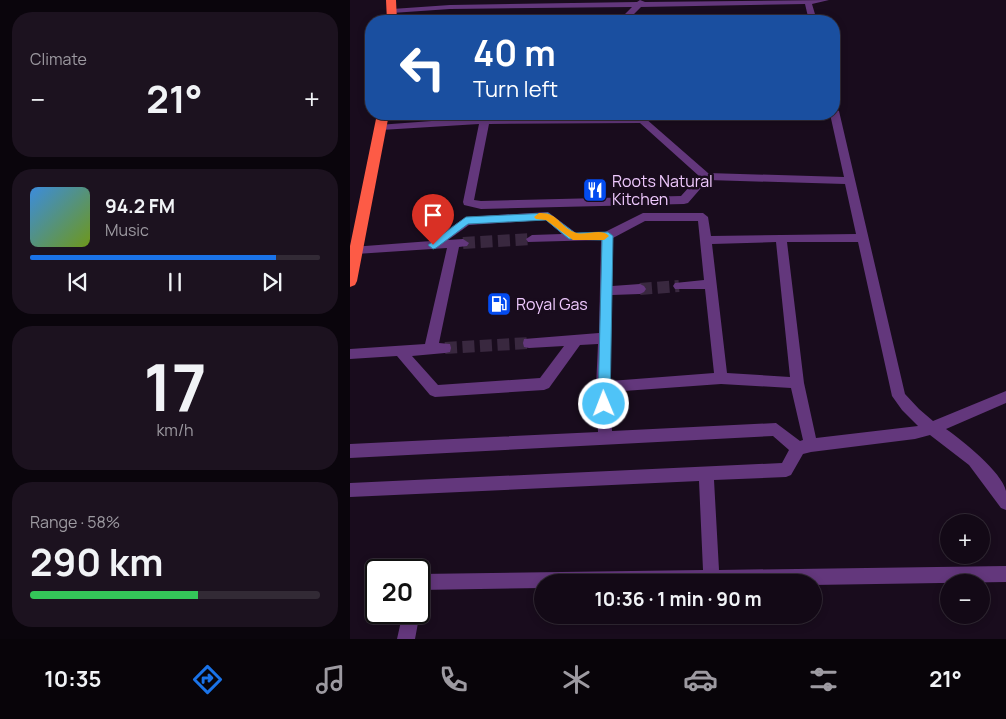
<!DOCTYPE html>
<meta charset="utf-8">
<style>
:root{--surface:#130916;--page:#1c121f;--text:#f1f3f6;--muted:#9d9aa1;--line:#322a35;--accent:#1a73e8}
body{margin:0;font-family:Manrope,sans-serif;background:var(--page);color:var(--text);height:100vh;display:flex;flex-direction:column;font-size:19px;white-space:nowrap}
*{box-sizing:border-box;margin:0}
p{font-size:16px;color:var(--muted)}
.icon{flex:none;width:28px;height:28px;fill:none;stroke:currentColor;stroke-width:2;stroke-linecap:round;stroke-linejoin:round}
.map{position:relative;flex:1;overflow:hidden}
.panel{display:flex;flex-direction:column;gap:12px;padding:12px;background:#0a050c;width:350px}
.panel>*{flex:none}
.hud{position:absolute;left:15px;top:15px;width:475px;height:105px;border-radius:20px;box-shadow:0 2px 8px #0003,0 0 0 1px var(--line);background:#1a4fa0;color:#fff;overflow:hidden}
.tools{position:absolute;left:590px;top:514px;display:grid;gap:10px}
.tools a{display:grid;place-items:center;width:50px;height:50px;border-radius:50%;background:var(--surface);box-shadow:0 2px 8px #0003,0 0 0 1px var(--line);font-size:25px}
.speed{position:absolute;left:15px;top:559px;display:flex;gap:10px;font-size:25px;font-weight:700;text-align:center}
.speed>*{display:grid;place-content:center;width:65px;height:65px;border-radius:50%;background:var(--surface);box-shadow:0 2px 8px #0003,0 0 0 1px var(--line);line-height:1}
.speed .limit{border:2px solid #111;border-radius:8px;background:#fff;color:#111}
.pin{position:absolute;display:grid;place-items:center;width:42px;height:42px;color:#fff;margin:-51px -21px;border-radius:50% 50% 50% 0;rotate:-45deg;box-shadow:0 0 5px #0007}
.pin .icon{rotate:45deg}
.me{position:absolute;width:55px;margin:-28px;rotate:359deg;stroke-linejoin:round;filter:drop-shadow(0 0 4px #0008)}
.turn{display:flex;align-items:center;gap:18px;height:105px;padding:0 25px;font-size:22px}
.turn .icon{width:65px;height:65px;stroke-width:2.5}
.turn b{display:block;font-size:35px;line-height:42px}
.big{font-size:38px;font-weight:700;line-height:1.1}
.panel .widget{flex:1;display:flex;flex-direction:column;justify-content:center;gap:8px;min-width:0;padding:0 18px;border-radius:20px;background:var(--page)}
.panel .dial{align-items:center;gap:0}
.dial b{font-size:65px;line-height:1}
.song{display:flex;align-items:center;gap:15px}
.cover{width:60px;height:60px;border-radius:8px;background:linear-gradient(135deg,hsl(210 70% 55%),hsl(80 70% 35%))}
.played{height:5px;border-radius:2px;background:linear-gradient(90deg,var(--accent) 85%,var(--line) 85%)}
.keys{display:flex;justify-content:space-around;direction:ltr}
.heat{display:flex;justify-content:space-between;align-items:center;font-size:28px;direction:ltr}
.charge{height:8px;border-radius:4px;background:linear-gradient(90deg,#34c759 58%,var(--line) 0)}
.trip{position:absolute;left:184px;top:574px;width:288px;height:50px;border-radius:25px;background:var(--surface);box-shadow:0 2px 8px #0003,0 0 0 1px var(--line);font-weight:700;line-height:50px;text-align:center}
.tab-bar{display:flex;height:80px;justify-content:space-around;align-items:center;background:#080409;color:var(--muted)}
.tab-bar .icon{width:35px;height:35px}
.tab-bar .active{color:var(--accent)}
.tab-bar b{font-size:22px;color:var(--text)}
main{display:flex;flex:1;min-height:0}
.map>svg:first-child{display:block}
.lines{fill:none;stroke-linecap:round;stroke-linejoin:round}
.minor-tunnel{stroke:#39283f;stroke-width:12;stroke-dasharray:12 5.5;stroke-linecap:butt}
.minor{fill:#63377c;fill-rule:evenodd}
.highway{fill:#fd5b46;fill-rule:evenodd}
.route{fill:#4fc3f7;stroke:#337fa1}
.slow{fill:#f59e0b}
.labels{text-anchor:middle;stroke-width:5;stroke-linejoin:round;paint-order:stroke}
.poi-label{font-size:16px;fill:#efc9fe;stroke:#190c1d;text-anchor:start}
</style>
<main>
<section class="panel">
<div class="widget"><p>Climate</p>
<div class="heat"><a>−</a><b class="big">21°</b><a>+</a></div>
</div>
<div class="widget">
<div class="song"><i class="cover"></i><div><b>94.2 FM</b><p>Music</p></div></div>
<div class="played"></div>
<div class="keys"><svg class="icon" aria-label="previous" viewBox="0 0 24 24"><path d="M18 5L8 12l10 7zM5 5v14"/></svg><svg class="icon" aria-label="pause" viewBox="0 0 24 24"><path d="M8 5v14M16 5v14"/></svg><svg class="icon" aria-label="next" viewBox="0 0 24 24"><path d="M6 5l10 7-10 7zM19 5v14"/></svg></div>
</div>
<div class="widget dial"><b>17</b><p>km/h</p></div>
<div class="widget"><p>Range · 58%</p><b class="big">290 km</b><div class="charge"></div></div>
</section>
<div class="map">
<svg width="656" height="639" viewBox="0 0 656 639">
<rect width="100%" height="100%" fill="#190c1d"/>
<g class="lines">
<path class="minor-tunnel" d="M 113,243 L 182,239
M 290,289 L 329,286
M 95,348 L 179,343"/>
<path class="minor" d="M 290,0 L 295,2 L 479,0 L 462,4 L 467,21 L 459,21 L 455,4 L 291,7 L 281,17 L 281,21 L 273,21 L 273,16 L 282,7 L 100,9 L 42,13 L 38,11 L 42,9 L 100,5 L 287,2 Z
M 484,108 L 489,111 L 555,394 L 569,409 L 583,421 L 656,391 L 656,403 L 596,429 C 612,440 652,472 656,491 C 656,497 656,504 656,510 L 651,508 L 619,465 L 580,435 L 565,439 L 461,452 L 453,454 L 441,475 L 436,477 L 364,480 L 369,570 L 656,566 L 656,582 L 462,585 L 462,582 L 192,582 L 192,588 L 69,590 L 69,574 L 353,570 L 349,481 L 0,497 L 0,483 L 432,463 L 439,450 L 423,436 L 0,458 L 0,444 L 248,432 L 246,387 L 248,344 L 230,345 L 199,388 L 194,390 L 85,397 L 80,395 L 47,356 L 0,359 L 0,349 L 75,344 L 97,248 L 6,254 L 2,253 L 0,250 L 2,247 L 81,241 L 116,217 L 198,212 L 226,233 L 255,232 L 293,213 L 353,213 L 358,217 L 361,236 L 506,234 L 495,184 L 358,180 L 338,203 L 334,204 L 131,209 L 114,205 L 113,202 L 129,124 L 31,130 L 26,127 L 28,125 L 135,117 L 292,117 L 295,118 L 358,173 L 494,177 L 480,114 L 484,114 ZM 290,123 L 349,176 L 331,196 L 131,201 L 124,200 L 139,124 ZM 196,220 L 212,234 L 182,235 L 176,239 L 178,242 L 251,240 L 249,333 L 174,339 L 173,343 L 174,347 L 179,348 L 214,346 L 190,378 L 88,385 L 62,356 L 95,353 L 100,352 L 101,348 L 100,344 L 89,343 L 109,247 L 117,246 L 119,243 L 113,239 L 98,240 L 119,225 ZM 295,221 L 348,221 L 354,280 L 325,283 L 323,286 L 325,289 L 355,289 L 364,373 L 260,381 L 262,295 L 290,294 L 294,292 L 296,289 L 294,286 L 290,284 L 262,286 L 263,238 ZM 426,242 L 440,377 L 377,373 L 362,244 ZM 437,242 L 508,242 L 542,396 L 552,410 L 568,426 L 466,438 L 454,383 ZM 371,384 L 441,388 L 453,440 L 450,441 L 426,423 L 262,431 L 260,392 Z
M 69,608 L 70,612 L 65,639 L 47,639 L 53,612 L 69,612 Z"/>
<path class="highway" d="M 36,0 L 46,0 L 47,21 L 37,21 Z
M 27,114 L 39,114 L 7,281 L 5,285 L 0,287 L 0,246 Z"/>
</g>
<path class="route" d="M 198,213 L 225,233 L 258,232 L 263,236 L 260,404 L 258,408 L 254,410 L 250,408 L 248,404 L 252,240 L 219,239 L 196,220 L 118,224 L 86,248 L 83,249 L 78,245 L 116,217 Z"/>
<path class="slow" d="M 189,213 C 208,212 209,226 224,232 C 234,237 251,227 259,236 L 254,240 L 223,240 L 196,220 L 186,219 L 184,217 Z"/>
<defs>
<symbol id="restaurant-square" viewBox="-11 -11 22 22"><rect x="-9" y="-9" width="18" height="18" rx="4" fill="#034bf0" stroke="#190c1d"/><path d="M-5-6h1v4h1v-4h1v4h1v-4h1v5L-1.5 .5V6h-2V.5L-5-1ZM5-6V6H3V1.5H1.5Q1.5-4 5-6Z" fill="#fff"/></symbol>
<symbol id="fuel-square" viewBox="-11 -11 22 22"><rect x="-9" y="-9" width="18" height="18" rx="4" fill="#034bf0" stroke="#190c1d"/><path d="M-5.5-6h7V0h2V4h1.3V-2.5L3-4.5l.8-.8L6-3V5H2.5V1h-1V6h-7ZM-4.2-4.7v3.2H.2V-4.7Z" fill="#fff"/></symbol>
</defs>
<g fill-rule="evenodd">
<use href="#restaurant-square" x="231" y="176" width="28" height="28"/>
<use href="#fuel-square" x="135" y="290" width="28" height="28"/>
</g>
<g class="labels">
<g class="poi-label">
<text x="262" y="187">Roots Natural<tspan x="262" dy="18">Kitchen</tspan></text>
<text x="166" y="310">Royal Gas</text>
</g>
</g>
</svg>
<div class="tools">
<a>+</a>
<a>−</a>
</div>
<div class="speed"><div class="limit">20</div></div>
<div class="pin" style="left:83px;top:245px;background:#d93025"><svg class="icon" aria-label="arrive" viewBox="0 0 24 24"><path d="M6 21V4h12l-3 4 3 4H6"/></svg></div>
<svg class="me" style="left:254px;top:404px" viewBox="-20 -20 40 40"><circle r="17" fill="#4fc3f7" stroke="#fff" stroke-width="3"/><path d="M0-11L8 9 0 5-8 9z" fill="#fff"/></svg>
<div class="trip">10:36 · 1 min · 90 m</div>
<div class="hud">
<div class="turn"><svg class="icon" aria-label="left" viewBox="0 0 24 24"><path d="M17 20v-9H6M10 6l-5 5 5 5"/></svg><div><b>40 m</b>Turn left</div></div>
</div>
</div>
</main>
<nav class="tab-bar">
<b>10:35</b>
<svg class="icon active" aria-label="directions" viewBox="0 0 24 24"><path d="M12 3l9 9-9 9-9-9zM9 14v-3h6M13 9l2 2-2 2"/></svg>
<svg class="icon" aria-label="music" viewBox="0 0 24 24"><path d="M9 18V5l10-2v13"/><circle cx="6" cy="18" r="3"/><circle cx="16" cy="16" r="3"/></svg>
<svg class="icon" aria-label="phone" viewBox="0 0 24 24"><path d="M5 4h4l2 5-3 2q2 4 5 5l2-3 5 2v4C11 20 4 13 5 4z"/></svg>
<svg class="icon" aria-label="climate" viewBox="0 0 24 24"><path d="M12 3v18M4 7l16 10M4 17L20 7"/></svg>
<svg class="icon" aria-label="car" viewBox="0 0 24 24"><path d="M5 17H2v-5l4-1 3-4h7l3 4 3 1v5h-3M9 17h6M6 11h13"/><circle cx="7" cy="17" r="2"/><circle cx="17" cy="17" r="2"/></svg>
<svg class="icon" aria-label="filters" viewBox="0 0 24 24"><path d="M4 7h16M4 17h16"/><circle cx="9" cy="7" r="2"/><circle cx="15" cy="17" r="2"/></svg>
<b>21°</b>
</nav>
